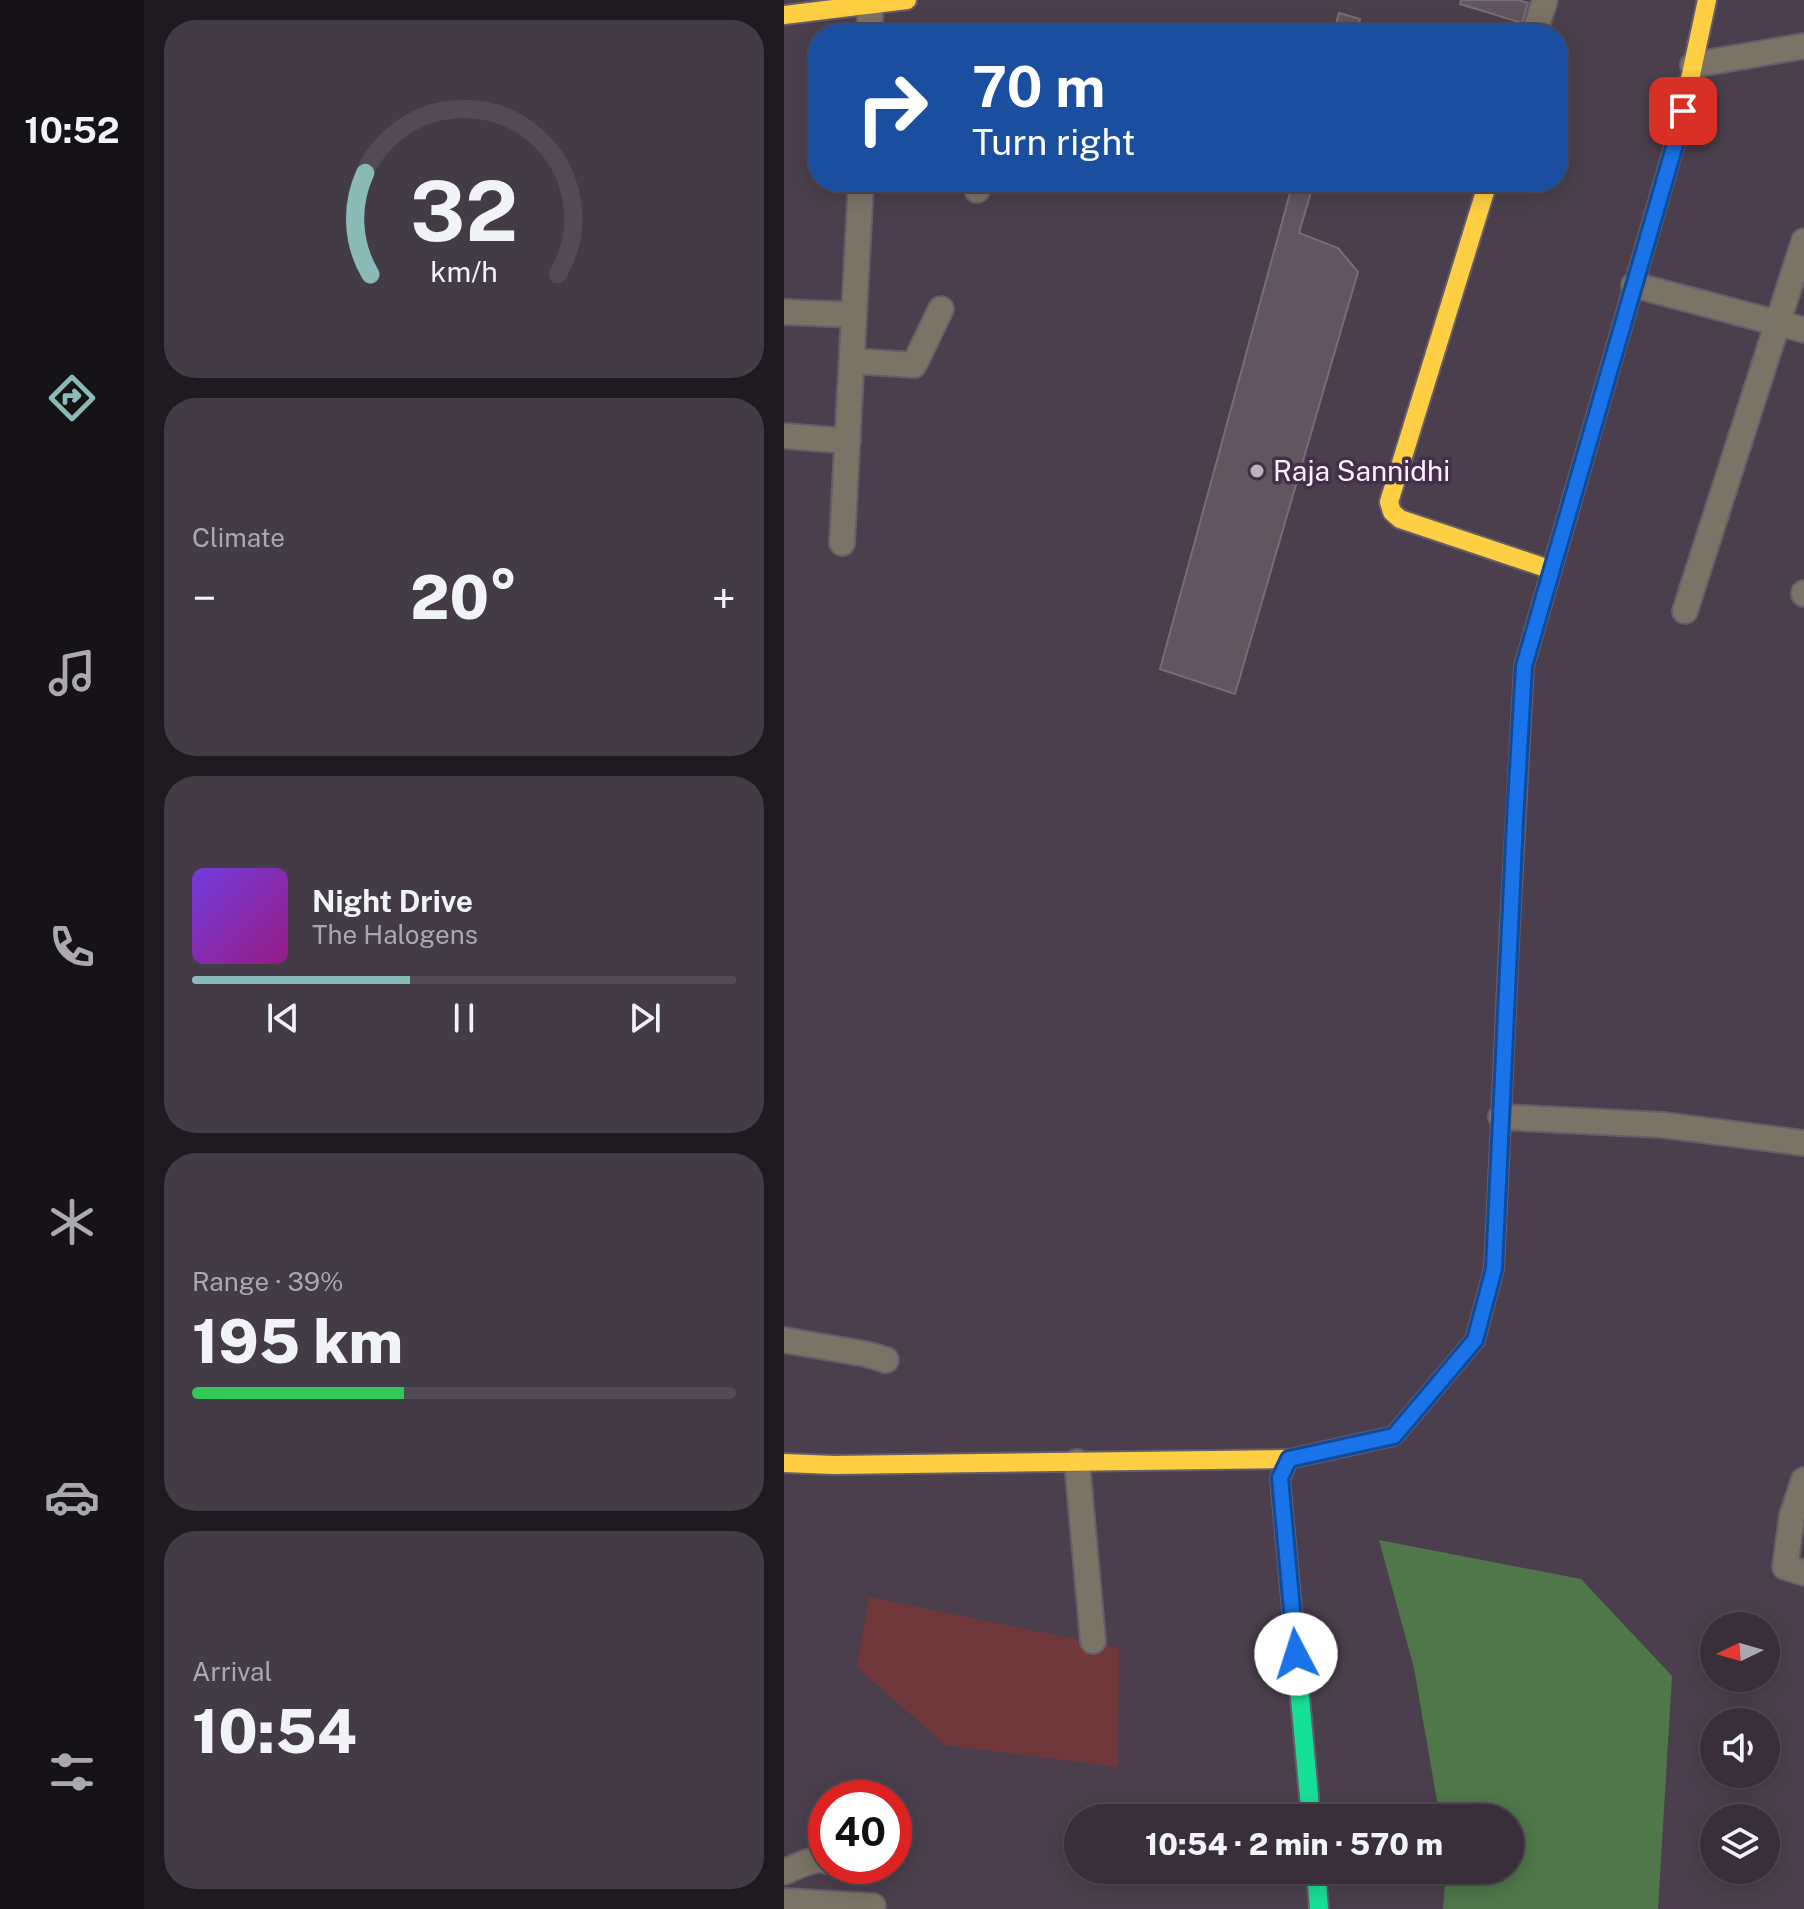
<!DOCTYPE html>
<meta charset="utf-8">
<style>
:root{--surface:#382f3a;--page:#433b45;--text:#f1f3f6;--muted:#aba9af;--line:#524a54;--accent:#8bbbb9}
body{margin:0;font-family:"Public Sans",sans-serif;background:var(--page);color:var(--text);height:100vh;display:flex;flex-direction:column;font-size:30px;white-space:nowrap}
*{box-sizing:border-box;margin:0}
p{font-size:26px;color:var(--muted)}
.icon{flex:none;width:44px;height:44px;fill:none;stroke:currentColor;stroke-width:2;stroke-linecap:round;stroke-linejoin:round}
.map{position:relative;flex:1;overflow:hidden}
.panel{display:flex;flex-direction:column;gap:20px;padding:20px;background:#1f1a20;width:640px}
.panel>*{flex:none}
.guide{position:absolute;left:24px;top:24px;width:760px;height:168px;border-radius:32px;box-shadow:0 4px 20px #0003,0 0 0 2px var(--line);background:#1a4fa0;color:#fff;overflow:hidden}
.needle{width:52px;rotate:265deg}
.controls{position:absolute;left:916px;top:1612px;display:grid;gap:16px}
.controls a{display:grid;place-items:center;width:80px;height:80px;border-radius:50%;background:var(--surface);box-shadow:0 4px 20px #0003,0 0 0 2px var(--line);font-size:40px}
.speed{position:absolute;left:24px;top:1780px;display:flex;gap:16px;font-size:40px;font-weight:700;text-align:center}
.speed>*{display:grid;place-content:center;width:104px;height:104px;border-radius:50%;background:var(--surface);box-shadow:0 4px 20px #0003,0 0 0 2px var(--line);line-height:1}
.speed .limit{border:12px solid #d22;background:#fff;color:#111}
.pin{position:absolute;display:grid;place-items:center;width:68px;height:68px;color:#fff;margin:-34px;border-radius:16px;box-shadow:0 4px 12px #0006}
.me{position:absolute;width:88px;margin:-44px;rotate:355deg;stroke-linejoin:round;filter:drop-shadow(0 0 6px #0008)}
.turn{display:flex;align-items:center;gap:28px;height:168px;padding:0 32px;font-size:36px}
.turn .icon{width:104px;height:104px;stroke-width:2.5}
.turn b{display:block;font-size:56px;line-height:68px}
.big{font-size:60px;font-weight:800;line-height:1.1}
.panel .tile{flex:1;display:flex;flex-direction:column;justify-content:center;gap:12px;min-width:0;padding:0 28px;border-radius:32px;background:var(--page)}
.panel .dial{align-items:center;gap:0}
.dial svg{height:208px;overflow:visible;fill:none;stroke:var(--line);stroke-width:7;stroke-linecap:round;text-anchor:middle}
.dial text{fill:var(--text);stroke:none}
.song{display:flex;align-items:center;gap:24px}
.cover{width:96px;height:96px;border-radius:12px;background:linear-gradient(135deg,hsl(260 70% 55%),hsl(310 70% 35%))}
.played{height:8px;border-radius:4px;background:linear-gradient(90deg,var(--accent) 40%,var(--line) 40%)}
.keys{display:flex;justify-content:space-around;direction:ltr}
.heat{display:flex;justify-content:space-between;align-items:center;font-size:44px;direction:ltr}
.charge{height:12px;border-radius:6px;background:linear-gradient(90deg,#34c759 39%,var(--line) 0)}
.trip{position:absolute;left:280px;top:1804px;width:460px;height:80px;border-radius:40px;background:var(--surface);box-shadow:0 4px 20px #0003,0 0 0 2px var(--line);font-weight:800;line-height:80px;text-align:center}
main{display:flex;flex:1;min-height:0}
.dock{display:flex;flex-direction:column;width:144px;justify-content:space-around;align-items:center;background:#161317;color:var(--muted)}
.dock .icon{width:56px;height:56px}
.dock .current{color:var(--accent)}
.dock b{font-size:36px;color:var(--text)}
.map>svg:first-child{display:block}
.green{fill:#70383a}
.water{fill:#4f774a}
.building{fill:#61555f;stroke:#786c76;stroke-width:2}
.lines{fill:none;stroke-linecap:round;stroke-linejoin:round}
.street-casing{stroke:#675c69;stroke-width:28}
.fast-casing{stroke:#675c69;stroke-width:22}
.slow-casing{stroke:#675c69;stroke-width:22}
.jam-casing{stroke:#675c69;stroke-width:22}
.street{stroke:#7c7367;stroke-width:24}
.fast{stroke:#16e098;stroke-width:18}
.slow{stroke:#ffcf43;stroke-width:18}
.jam{stroke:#f24e42;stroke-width:18}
.route-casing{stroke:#114b97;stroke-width:20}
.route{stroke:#1a73e8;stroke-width:14}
.poi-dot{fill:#bfb1c1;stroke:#442f48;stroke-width:3}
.labels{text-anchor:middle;stroke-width:7;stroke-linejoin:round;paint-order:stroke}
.poi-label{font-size:28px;fill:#fdefff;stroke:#442f48;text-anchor:start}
</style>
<main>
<nav class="dock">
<b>10:52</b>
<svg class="icon current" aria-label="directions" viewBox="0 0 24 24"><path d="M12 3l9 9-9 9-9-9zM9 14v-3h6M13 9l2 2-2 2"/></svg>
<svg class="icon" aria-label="music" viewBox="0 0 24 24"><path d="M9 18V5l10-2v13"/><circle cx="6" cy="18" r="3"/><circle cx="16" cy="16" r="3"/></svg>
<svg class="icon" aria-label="phone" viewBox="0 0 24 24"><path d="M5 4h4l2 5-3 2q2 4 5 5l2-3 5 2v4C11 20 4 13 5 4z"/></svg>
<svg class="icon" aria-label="climate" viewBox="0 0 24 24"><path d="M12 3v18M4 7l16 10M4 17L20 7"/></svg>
<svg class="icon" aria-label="car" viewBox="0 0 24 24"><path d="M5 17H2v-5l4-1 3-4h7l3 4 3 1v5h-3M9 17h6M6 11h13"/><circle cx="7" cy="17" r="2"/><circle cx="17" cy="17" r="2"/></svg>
<svg class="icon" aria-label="filters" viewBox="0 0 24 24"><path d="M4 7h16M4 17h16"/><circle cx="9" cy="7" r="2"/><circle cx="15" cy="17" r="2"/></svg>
</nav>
<section class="panel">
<div class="tile dial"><svg viewBox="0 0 100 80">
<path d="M14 69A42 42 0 1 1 86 69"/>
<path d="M14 69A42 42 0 0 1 12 30" stroke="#8bbbb9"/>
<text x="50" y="56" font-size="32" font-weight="700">32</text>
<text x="50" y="72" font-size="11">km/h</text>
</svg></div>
<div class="tile"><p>Climate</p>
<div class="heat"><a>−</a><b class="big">20°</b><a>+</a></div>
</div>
<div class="tile">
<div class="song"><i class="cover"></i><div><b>Night Drive</b><p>The Halogens</p></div></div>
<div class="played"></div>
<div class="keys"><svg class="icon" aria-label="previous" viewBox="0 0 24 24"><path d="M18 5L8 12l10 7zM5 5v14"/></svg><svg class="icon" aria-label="pause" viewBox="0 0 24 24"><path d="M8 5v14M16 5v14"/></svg><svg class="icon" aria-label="next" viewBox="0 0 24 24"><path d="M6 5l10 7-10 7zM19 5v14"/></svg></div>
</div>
<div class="tile"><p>Range · 39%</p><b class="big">195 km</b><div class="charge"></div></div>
<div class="tile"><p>Arrival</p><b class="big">10:54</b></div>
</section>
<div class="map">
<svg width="1020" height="1909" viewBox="0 0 1020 1909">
<rect width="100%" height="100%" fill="#4b3f4d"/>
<path class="green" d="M 85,1597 L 335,1648 L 334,1767 L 161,1745 L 73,1667 Z"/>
<path class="water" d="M 595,1540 L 797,1579 L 888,1676 L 874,1909 L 659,1909 L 662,1870 L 726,1870 L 726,1818 L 656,1818 L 630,1668 Z"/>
<path class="building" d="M 677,0 L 734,0 L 744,3 L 738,23 L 676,4 Z
M 555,13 L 576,19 L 572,34 L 549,34 Z
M 509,182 L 530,182 L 515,233 L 554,248 L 574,272 L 451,694 L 376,669 Z"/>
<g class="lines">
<defs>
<path id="street" d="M 85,34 L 87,4
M 750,34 L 761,0
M 909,65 L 1020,46
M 193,182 L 193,190
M 850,285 L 1020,330
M 0,312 L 70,315
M 68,361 L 130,365 L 157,309
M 0,436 L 64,441
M 58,543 L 77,182
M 1020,594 L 1020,593
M 901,611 L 1020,241
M 717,1117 L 879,1125 L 1020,1143
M 0,1340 L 82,1354 L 102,1360
M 293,1462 L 309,1641
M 1020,1480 L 1008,1516 L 1001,1567 L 1020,1573
M 0,1872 C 12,1867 29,1857 42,1861
M 0,1901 L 89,1906"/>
<path id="fast" d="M 725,943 L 740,666 L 896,126
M 527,1818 L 496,1478 L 505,1459 L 610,1436 L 691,1340 L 710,1269 L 714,1184
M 532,1870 L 535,1909"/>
<path id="slow" d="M 0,15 L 123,0
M 896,126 L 923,0
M 704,182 L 605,502 L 608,512 L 616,519 L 768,570
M 0,1463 L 50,1465 L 505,1459"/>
<path id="jam" d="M 714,1184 L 725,943"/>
</defs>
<use href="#street" class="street-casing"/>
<use href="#fast" class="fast-casing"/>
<use href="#slow" class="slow-casing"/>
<use href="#jam" class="jam-casing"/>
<use href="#street" class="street"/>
<use href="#fast" class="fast"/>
<use href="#slow" class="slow"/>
<use href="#jam" class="jam"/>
</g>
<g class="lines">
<defs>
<path id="route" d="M 512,1654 L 496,1478 L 505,1459 L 610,1436 L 691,1340 L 710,1269 L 731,821 L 740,666 L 894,134 L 899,111"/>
</defs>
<use href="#route" class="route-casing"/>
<use href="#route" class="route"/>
</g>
<circle class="poi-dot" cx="473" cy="471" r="8"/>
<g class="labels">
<g class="poi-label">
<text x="489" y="481">Raja Sannidhi</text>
</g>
</g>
</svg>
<div class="controls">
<a><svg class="needle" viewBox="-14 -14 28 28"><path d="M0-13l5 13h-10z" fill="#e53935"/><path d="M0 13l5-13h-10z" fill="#aba9af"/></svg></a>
<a><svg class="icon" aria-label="sound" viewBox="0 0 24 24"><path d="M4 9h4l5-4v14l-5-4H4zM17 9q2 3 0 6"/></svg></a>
<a><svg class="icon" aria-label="layers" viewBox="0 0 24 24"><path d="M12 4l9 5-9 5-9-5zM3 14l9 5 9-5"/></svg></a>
</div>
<div class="speed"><div class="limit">40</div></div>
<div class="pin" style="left:899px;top:111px;background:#d93025"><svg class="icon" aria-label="arrive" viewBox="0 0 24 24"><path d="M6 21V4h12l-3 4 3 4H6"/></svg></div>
<svg class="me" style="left:512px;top:1654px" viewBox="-20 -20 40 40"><circle r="19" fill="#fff"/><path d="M0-13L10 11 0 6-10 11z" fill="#1a73e8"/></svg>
<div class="trip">10:54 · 2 min · 570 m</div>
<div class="guide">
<div class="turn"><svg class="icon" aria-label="right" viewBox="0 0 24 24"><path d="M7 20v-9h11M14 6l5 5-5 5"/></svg><div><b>70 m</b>Turn right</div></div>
</div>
</div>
</main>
